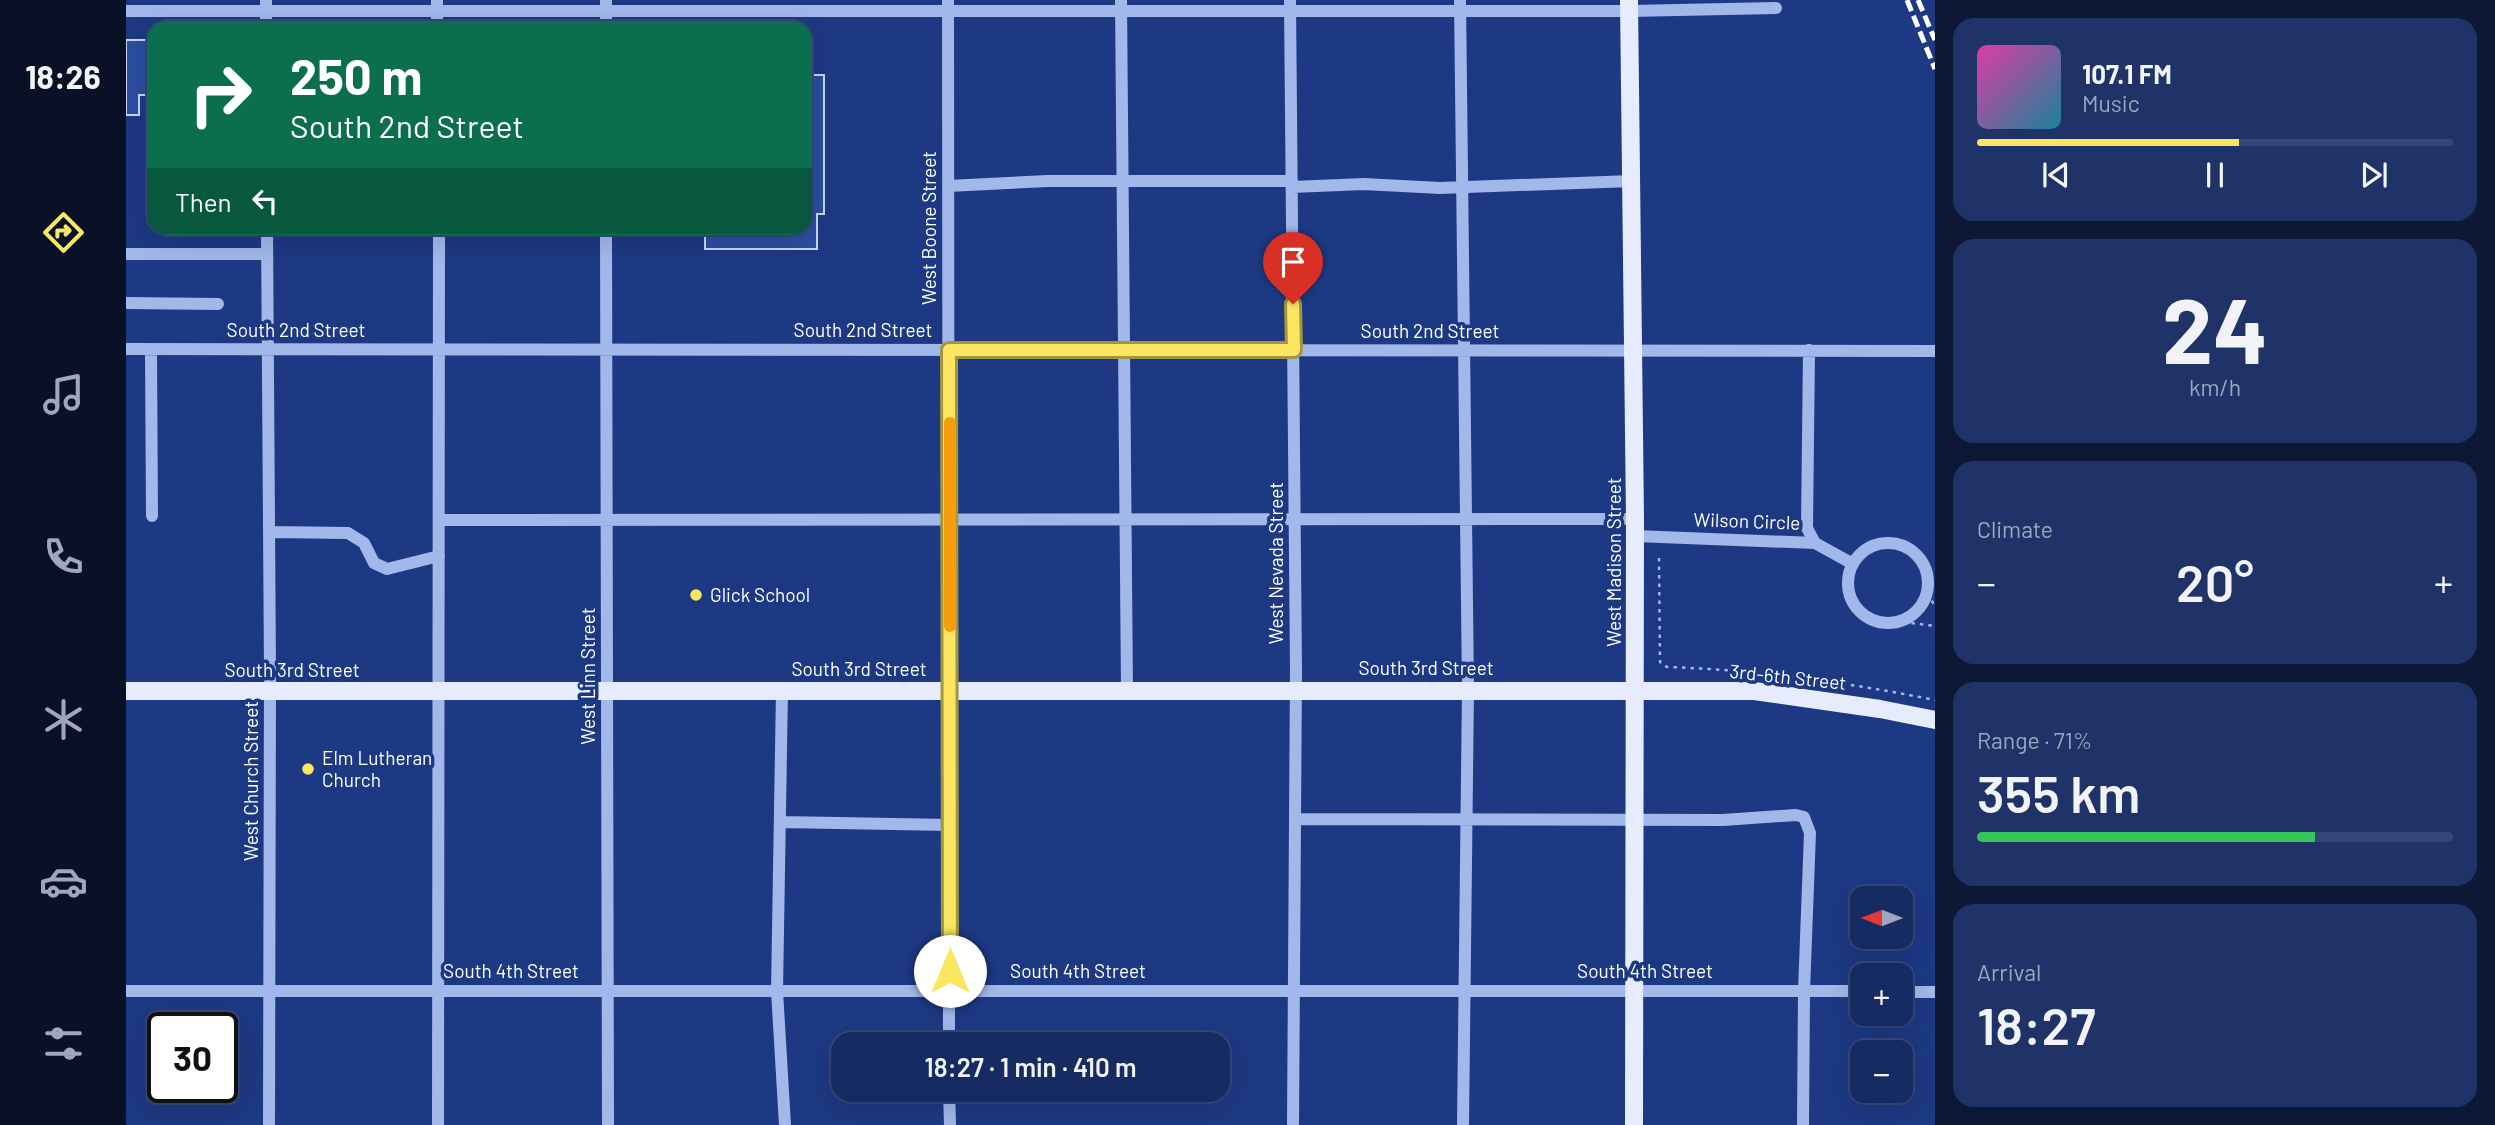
<!DOCTYPE html>
<meta charset="utf-8">
<style>
:root{--surface:#162b62;--page:#1f3368;--text:#f1f3f6;--muted:#9ea7be;--line:#354777;--accent:#fae660}
body{margin:0;font-family:Barlow,sans-serif;background:var(--page);color:var(--text);height:100vh;display:flex;flex-direction:column;font-size:26px;white-space:nowrap}
*{box-sizing:border-box;margin:0}
p{font-size:23px;color:var(--muted)}
.icon{flex:none;width:38px;height:38px;fill:none;stroke:currentColor;stroke-width:2;stroke-linecap:round;stroke-linejoin:round}
.map{position:relative;flex:1;overflow:hidden}
.sheet{display:flex;flex-direction:column;gap:18px;padding:18px;background:#0c1836;width:560px}
.sheet>*{flex:none}
.top-card{position:absolute;left:21px;top:21px;width:665px;height:214px;border-radius:21px;box-shadow:0 7px 28px #0002,0 0 0 2px var(--line);background:#0b6e4f;color:#fff;overflow:hidden}
.needle{width:46px;rotate:270deg}
.controls{position:absolute;left:1724px;top:886px;display:grid;gap:14px}
.controls a{display:grid;place-items:center;width:63px;height:63px;border-radius:14px;background:var(--surface);box-shadow:0 7px 28px #0002,0 0 0 2px var(--line);font-size:35px}
.speed{position:absolute;left:21px;top:1012px;display:flex;gap:14px;font-size:35px;font-weight:700;text-align:center}
.speed>*{display:grid;place-content:center;width:91px;height:91px;border-radius:50%;background:var(--surface);box-shadow:0 7px 28px #0002,0 0 0 2px var(--line);line-height:1}
.speed .limit{border:4px solid #111;border-radius:10px;background:#fff;color:#111}
.pin{position:absolute;display:grid;place-items:center;width:60px;height:60px;color:#fff;margin:-72px -30px;border-radius:50% 50% 50% 0;rotate:-45deg;box-shadow:0 0 7px #0007}
.pin .icon{rotate:45deg}
.me{position:absolute;width:77px;margin:-38px;rotate:0deg;stroke-linejoin:round;filter:drop-shadow(0 0 5px #0008)}
.turn{display:flex;align-items:center;gap:24px;height:147px;padding:0 28px;font-size:32px}
.turn .icon{width:91px;height:91px;stroke-width:2.5}
.turn b{display:block;font-size:49px;line-height:60px}
.then{display:flex;align-items:center;height:66px;padding:0 28px;background:#0003;gap:14px;font-size:26px}
.big{font-size:52px;font-weight:600;line-height:1.1}
.sheet .card{flex:1;display:flex;flex-direction:column;justify-content:center;gap:10px;min-width:0;padding:0 24px;border-radius:21px;background:var(--page)}
.sheet .dial{align-items:center;gap:0}
.dial b{font-size:91px;line-height:1}
.song{display:flex;align-items:center;gap:21px}
.cover{width:84px;height:84px;border-radius:10px;background:linear-gradient(135deg,hsl(320 70% 55%),hsl(190 70% 35%))}
.played{height:7px;border-radius:4px;background:linear-gradient(90deg,var(--accent) 55%,var(--line) 55%)}
.keys{display:flex;justify-content:space-around;direction:ltr}
.heat{display:flex;justify-content:space-between;align-items:center;font-size:38px;direction:ltr}
.charge{height:10px;border-radius:5px;background:linear-gradient(90deg,#34c759 71%,var(--line) 0)}
.trip{position:absolute;left:705px;top:1032px;width:399px;height:70px;border-radius:21px;background:var(--surface);box-shadow:0 7px 28px #0002,0 0 0 2px var(--line);font-weight:600;line-height:70px;text-align:center}
main{display:flex;flex:1;min-height:0}
.menu{display:flex;flex-direction:column;width:126px;justify-content:space-around;align-items:center;background:#091127;color:var(--muted)}
.menu .icon{width:49px;height:49px}
.menu .selected{color:var(--accent)}
.menu b{font-size:32px;color:var(--text)}
.map>svg:first-child{display:block}
.building{fill:#2c4da0;stroke:#c7d5f7;stroke-width:2}
.lines{fill:none;stroke-linecap:round;stroke-linejoin:round}
.path{stroke:#a2b7ea;stroke-width:2.5;stroke-dasharray:3.5 5;stroke-linecap:butt}
.minor{stroke:#a2b7ea;stroke-width:12}
.major{stroke:#e6ecfe;stroke-width:18}
.rail{stroke:#fff;stroke-width:5;stroke-dasharray:12 5;stroke-linecap:butt}
.route-casing{stroke:#a2963e;stroke-width:18}
.route{stroke:#fae660;stroke-width:12}
.slow{stroke:#f59e0b;stroke-width:12}
.poi-dot{fill:#fae660;stroke:#1d3983;stroke-width:2.5}
.labels{text-anchor:middle;stroke-width:7;stroke-linejoin:round;paint-order:stroke}
.street-label{font-size:19px;fill:#fff;stroke:#1d3983}
.poi-label{font-size:19px;fill:#fff;stroke:#1d3983;text-anchor:start}
</style>
<main>
<nav class="menu">
<b>18:26</b>
<svg class="icon selected" aria-label="directions" viewBox="0 0 24 24"><path d="M12 3l9 9-9 9-9-9zM9 14v-3h6M13 9l2 2-2 2"/></svg>
<svg class="icon" aria-label="music" viewBox="0 0 24 24"><path d="M9 18V5l10-2v13"/><circle cx="6" cy="18" r="3"/><circle cx="16" cy="16" r="3"/></svg>
<svg class="icon" aria-label="phone" viewBox="0 0 24 24"><path d="M5 4h4l2 5-3 2q2 4 5 5l2-3 5 2v4C11 20 4 13 5 4z"/></svg>
<svg class="icon" aria-label="climate" viewBox="0 0 24 24"><path d="M12 3v18M4 7l16 10M4 17L20 7"/></svg>
<svg class="icon" aria-label="car" viewBox="0 0 24 24"><path d="M5 17H2v-5l4-1 3-4h7l3 4 3 1v5h-3M9 17h6M6 11h13"/><circle cx="7" cy="17" r="2"/><circle cx="17" cy="17" r="2"/></svg>
<svg class="icon" aria-label="filters" viewBox="0 0 24 24"><path d="M4 7h16M4 17h16"/><circle cx="9" cy="7" r="2"/><circle cx="15" cy="17" r="2"/></svg>
</nav>
<div class="map">
<svg width="1809" height="1125" viewBox="0 0 1809 1125">
<rect width="100%" height="100%" fill="#1d3983"/>
<path class="building" d="M 0,40 L 28,40 L 28,95 L 13,95 L 13,115 L 0,115 Z
M 679,75 L 698,75 L 698,214 L 691,214 L 691,249 L 579,249 L 579,228 L 679,228 Z"/>
<g class="lines">
<path class="path" d="M 1533,558 L 1534,662 L 1541,667 C 1634,670 1718,682 1809,700
M 1802,593 L 1809,607
M 1777,622 L 1809,626"/>
<path class="minor" d="M 140,0 L 140,28
M 311,0 L 311,28
M 822,0 L 823,1045
M 995,0 L 1001,690
M 1164,0 L 1170,670 L 1167,1125
M 1334,0 L 1342,689 L 1337,1125
M 0,11 L 1503,11 L 1650,8
M 480,28 L 480,0
M 822,186 L 922,181 L 1166,181
M 1166,187 L 1238,184 L 1314,188 L 1506,181
M 141,228 L 144,673 L 143,1125
M 480,228 L 482,1125
M 0,254 L 141,254
M 0,303 L 92,304
M 0,349 L 1809,351
M 25,349 L 26,516
M 1683,350 L 1681,528 L 1689,543
M 313,520 L 1509,519
M 143,532 L 222,533 L 238,543 L 248,563 L 261,569 L 313,556
M 1509,536 L 1689,543 L 1727,564
M1722 583a40 40 0 1 1 80 0a40 40 0 1 1-80 0Z
M 656,690 L 651,991 L 659,1125
M 1169,819 L 1597,820 L 1670,815 L 1678,817 L 1684,833 L 1678,991 L 1677,1125
M 654,822 L 824,825
M 0,991 L 1736,991
M 1774,992 L 1809,992
M 823,1090 L 824,1125
M 312,1125 L 313,228"/>
<path class="major" d="M 1503,0 L 1509,519 L 1508,1125
M 0,691 L 1628,691 L 1754,709 L 1809,720"/>
<path class="rail" d="M 1781,0 L 1809,69
M 1792,0 L 1809,40"/>
</g>
<g class="lines">
<defs>
<path id="route" d="M 824,971 L 823,350 L 1168,350 L 1167,304"/>
</defs>
<use href="#route" class="route-casing"/>
<use href="#route" class="route"/>
<path class="slow" d="M 824,423 L 824,626"/>
</g>
<g class="poi-dot">
<circle cx="570" cy="595" r="7"/>
<circle cx="182" cy="769" r="7"/>
</g>
<g class="labels">
<g class="street-label">
<text transform="translate(803 228) rotate(-90)" y="7">West Boone Street</text>
<text x="170" y="337">South 2nd Street</text>
<text x="737" y="337">South 2nd Street</text>
<text x="1304" y="338">South 2nd Street</text>
<text transform="translate(1621 521) rotate(2)" y="7">Wilson Circle</text>
<text transform="translate(1488 562) rotate(-90)" y="7">West Madison Street</text>
<text transform="translate(1150 563) rotate(-90)" y="7">West Nevada Street</text>
<text x="1300" y="675">South 3rd Street</text>
<text x="733" y="676">South 3rd Street</text>
<text x="166" y="677">South 3rd Street</text>
<text transform="translate(462 676) rotate(-90)" y="7">West Linn Street</text>
<text transform="translate(1662 677) rotate(6)" y="7">3rd-6th Street</text>
<text transform="translate(125 781) rotate(-90)" y="7">West Church Street</text>
<text x="385" y="978">South 4th Street</text>
<text x="952" y="978">South 4th Street</text>
<text x="1519" y="978">South 4th Street</text>
</g>
<g class="poi-label">
<text x="584" y="602">Glick School</text>
<text x="196" y="765">Elm Lutheran<tspan x="196" dy="22">Church</tspan></text>
</g>
</g>
</svg>
<div class="controls">
<a><svg class="needle" viewBox="-14 -14 28 28"><path d="M0-13l5 13h-10z" fill="#e53935"/><path d="M0 13l5-13h-10z" fill="#9ea7be"/></svg></a>
<a>+</a>
<a>−</a>
</div>
<div class="speed"><div class="limit">30</div></div>
<div class="pin" style="left:1167px;top:304px;background:#d93025"><svg class="icon" aria-label="arrive" viewBox="0 0 24 24"><path d="M6 21V4h12l-3 4 3 4H6"/></svg></div>
<svg class="me" style="left:824px;top:971px" viewBox="-20 -20 40 40"><circle r="19" fill="#fff"/><path d="M0-13L10 11 0 6-10 11z" fill="#fae660"/></svg>
<div class="trip">18:27 · 1 min · 410 m</div>
<div class="top-card">
<div class="turn"><svg class="icon" aria-label="right" viewBox="0 0 24 24"><path d="M7 20v-9h11M14 6l5 5-5 5"/></svg><div><b>250 m</b>South 2nd Street</div></div>
<div class="then">Then<svg class="icon" aria-label="left" viewBox="0 0 24 24"><path d="M17 20v-9H6M10 6l-5 5 5 5"/></svg></div>
</div>
</div>
<section class="sheet">
<div class="card">
<div class="song"><i class="cover"></i><div><b>107.1 FM</b><p>Music</p></div></div>
<div class="played"></div>
<div class="keys"><svg class="icon" aria-label="previous" viewBox="0 0 24 24"><path d="M18 5L8 12l10 7zM5 5v14"/></svg><svg class="icon" aria-label="pause" viewBox="0 0 24 24"><path d="M8 5v14M16 5v14"/></svg><svg class="icon" aria-label="next" viewBox="0 0 24 24"><path d="M6 5l10 7-10 7zM19 5v14"/></svg></div>
</div>
<div class="card dial"><b>24</b><p>km/h</p></div>
<div class="card"><p>Climate</p>
<div class="heat"><a>−</a><b class="big">20°</b><a>+</a></div>
</div>
<div class="card"><p>Range · 71%</p><b class="big">355 km</b><div class="charge"></div></div>
<div class="card"><p>Arrival</p><b class="big">18:27</b></div>
</section>
</main>
